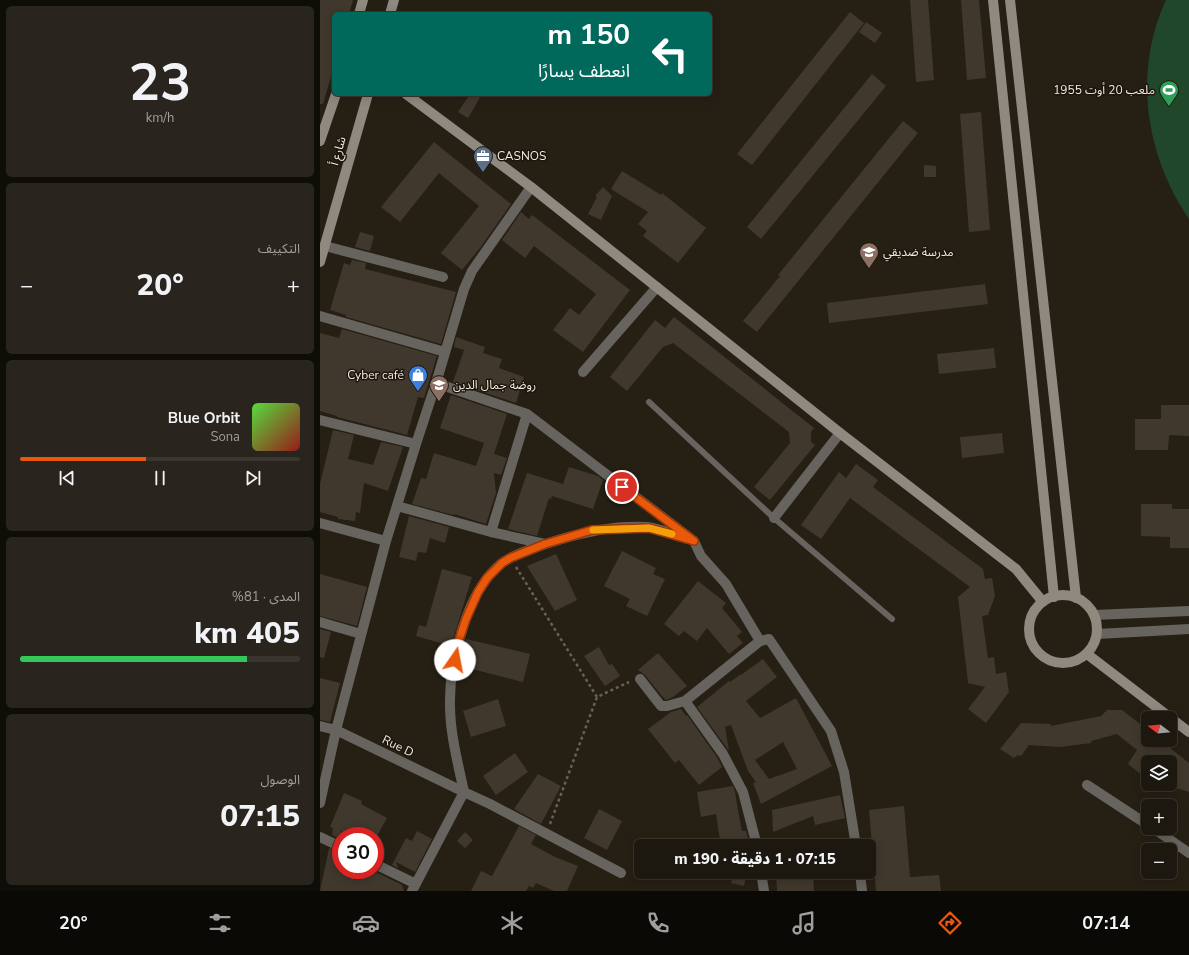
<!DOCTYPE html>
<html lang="ar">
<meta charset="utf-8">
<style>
:root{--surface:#1c170f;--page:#29241d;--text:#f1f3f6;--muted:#a09f9e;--line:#3a362f;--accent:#ea580c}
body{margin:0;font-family:"Nunito Sans","Noto Sans Arabic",sans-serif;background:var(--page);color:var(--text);direction:rtl;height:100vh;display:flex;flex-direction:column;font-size:15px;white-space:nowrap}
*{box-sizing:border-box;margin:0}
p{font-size:13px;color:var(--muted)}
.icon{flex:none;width:22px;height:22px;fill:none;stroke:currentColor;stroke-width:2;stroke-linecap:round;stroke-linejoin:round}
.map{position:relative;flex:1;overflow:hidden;direction:ltr}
.sheet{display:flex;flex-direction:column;gap:6px;padding:6px;background:#0f0d08;width:320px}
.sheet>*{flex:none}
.hud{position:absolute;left:12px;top:12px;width:380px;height:84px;border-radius:6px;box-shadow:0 2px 10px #0003,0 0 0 1px var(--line);direction:rtl;background:#00695c;color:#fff;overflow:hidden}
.needle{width:26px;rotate:286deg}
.controls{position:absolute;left:821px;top:711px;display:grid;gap:8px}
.controls a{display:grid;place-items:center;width:36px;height:36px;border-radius:6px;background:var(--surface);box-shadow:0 2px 10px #0003,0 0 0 1px var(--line);font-size:20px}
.speed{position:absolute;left:12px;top:827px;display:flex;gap:8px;font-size:20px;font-weight:700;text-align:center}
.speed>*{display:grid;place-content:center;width:52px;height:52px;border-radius:50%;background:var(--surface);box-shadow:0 2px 10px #0003,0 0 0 1px var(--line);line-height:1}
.speed .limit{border:6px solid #d22;background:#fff;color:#111}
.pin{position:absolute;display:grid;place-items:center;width:34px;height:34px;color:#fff;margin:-17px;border:2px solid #fff;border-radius:50%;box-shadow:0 1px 4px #0007}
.me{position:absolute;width:44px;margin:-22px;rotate:12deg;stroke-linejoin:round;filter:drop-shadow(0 0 3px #0008)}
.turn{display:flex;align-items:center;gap:14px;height:84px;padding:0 16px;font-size:18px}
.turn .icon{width:52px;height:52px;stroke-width:2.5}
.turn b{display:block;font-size:28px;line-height:34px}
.big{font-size:30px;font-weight:800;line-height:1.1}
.sheet .tile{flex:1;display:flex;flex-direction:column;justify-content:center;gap:6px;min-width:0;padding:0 14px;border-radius:6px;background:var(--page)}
.sheet .dial{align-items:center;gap:0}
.dial b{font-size:52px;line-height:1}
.song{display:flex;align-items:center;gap:12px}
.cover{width:48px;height:48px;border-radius:6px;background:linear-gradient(135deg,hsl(110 70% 55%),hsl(0 70% 35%))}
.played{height:4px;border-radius:2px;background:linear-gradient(90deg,var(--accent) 45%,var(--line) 45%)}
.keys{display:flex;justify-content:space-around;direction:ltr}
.heat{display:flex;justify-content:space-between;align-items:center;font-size:22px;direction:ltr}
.charge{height:6px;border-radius:3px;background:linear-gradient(90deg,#34c759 81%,var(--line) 0)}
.trip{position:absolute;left:314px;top:839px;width:242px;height:40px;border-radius:6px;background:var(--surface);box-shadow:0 2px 10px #0003,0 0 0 1px var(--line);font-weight:800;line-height:40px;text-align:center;direction:rtl}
.tabs{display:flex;height:64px;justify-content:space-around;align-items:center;background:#0b0906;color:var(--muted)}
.tabs .icon{width:28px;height:28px}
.tabs .selected{color:var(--accent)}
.tabs b{font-size:18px;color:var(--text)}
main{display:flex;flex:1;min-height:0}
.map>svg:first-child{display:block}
.green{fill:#21472a}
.building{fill:#41382d;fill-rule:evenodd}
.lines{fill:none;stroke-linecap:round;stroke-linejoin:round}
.path{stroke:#666056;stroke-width:2.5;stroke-dasharray:3 3;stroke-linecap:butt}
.lane{stroke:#67635e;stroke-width:6}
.street{stroke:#67635e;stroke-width:10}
.secondary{stroke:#908980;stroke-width:10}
.route-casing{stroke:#983908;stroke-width:10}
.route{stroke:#ea580c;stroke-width:7}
.slow{stroke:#f59e0b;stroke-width:7}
.labels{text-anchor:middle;stroke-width:3;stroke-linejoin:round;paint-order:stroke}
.poi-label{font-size:12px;fill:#efeae3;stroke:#1d160b;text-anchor:start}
.street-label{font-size:12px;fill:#efeae3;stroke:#1d160b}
</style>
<main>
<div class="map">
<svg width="869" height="891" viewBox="0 0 869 891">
<rect width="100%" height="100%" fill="#261f14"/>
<path class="green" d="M 846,0 L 869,0 L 869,219 C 825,155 813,71 846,0 Z"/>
<path class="building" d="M 0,0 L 33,0 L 29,14 L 14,14 L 14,67 L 3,104 L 0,104 Z
M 590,0 L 608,0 L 614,80 L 596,82 Z
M 641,0 L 659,0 L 666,78 L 647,80 Z
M 530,12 L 544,23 L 432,165 L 417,154 Z
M 546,22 L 562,33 L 555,43 L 539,32 Z
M 552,74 L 566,86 L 441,239 L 427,227 Z
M 150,94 L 162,94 L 148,118 L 138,112 Z
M 661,112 L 670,230 L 649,232 L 640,114 Z
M 583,121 L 598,133 L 437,332 L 423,321 L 460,276 L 458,275 Z
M 114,142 L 191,204 L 160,248 L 142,270 L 121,253 L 159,206 L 119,173 L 80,222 L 61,207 Z
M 604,165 L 616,166 L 616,177 L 604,177 Z
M 302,171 L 341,195 L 342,193 L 386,228 L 358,263 L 323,236 L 327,231 L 318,224 L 328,212 L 291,189 Z
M 283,187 L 292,196 L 281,220 L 268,214 L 277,197 L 275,196 Z
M 201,212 L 209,219 L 212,215 L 310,290 L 263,352 L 233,330 L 250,308 L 259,315 L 276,294 L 214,246 L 205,258 L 182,240 Z
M 40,232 L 54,236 L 50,251 L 35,247 Z
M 32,260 L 46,263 L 45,269 L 136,292 L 121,344 L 26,317 L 26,315 L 10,310 L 24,263 L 30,265 Z
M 665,284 L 668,304 L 509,323 L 507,303 Z
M 354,317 L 494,428 L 491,432 L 491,442 L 495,445 L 450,500 L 434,487 L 470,443 L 469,432 L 353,343 L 343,347 L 307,391 L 290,377 L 335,320 L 345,328 Z
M 22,329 L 117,356 L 104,398 L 98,397 L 87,435 L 17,417 L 17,416 L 0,411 L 0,333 L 19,338 Z
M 136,337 L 165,347 L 163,353 L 182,359 L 179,368 L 204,377 L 196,403 L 133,382 L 144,350 L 134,347 Z
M 674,348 L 676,368 L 619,374 L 617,354 Z
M 131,395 L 187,414 L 174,454 L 187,458 L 181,475 L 174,473 L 176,493 L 166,524 L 134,514 L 133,515 L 92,504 L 101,478 L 106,479 L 114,453 L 156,466 L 164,443 L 120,428 Z
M 841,405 L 869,405 L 869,436 L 849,435 L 848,450 L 815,450 L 815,419 L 841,419 Z
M 13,430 L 34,435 L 28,459 L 53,465 L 61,442 L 83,447 L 68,491 L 44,483 L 40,513 L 36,512 L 35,521 L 18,519 L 18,517 L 0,512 L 0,484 Z
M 682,433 L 684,453 L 642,458 L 640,437 Z
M 536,464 L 558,480 L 553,487 L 663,569 L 665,579 L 672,578 L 675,596 L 668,615 L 662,616 L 668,658 L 674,657 L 676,674 L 686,672 L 689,692 L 666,723 L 648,709 L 665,687 L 648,683 L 638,597 L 650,587 L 530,498 L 501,539 L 481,525 L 519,472 L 526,478 Z
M 249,467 L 278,476 L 283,480 L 273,509 L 232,496 L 231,499 L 229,498 L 217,536 L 188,529 L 207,473 L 243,484 Z
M 821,504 L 852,504 L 852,509 L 869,509 L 869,548 L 850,548 L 850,537 L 821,536 Z
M 89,516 L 129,527 L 125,543 L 110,538 L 106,553 L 98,552 L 96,561 L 79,557 Z
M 302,551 L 336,568 L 333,574 L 345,579 L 327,616 L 306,606 L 310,599 L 284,586 Z
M 236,554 L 257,600 L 235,611 L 207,566 Z
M 122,569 L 152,577 L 131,646 L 96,636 L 99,625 L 106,627 Z
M 0,574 L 47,587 L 37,626 L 0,616 Z
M 378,581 L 406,603 L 402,608 L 422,632 L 417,636 L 423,643 L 409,654 L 387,628 L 377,641 L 364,631 L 359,636 L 344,624 Z
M 0,629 L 11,632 L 4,658 L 0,657 Z
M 146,639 L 210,654 L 203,682 L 148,668 L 152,651 L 143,649 Z
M 279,647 L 289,665 L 292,664 L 300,676 L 285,686 L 264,656 Z
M 338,653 L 367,686 L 353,697 L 346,700 L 341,695 L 325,675 L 318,670 Z
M 443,659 L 457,677 L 426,701 L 440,718 L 476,698 L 512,766 L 441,804 L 433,783 L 436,782 L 428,771 L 411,725 L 405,727 L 409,751 L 377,707 L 409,681 L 410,682 L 421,674 L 421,675 ZM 463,742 L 477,769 L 449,779 L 435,760 Z
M 0,678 L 20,683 L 10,722 L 0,720 Z
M 178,699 L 186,726 L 151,737 L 143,711 Z
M 361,709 L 366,716 L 367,715 L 397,757 L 402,767 L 379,785 L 359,760 L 355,763 L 328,729 L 351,712 Z
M 787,710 L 802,710 L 828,730 L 828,740 L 840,740 L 869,763 L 869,792 L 856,788 L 850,781 L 850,762 L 828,762 L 828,780 L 808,764 L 817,750 L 797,734 L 771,741 L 771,743 L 740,747 L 709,745 L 701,756 L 698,755 L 694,758 L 680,749 L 701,723 L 731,724 L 731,726 L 781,716 Z
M 195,753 L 208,772 L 176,795 L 163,776 Z
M 218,774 L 241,786 L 221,824 L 194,809 Z
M 413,786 L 415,792 L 419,816 L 422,831 L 426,831 L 430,846 L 401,846 L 396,814 L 381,817 L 377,792 Z
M 24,793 L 42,801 L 41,804 L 67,818 L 57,836 L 32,836 L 21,831 L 21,840 L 12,835 L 13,828 L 10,827 Z
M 520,795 L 525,818 L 495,825 L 493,816 L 453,832 L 452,810 Z
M 584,806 L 590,877 L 619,875 L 621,891 L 556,891 L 549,810 Z
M 279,809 L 302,821 L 287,850 L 264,838 Z
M 199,826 L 216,835 L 211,844 L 235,857 L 258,866 L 247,891 L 234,891 L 216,883 L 213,888 L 209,886 L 206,891 L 151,891 L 161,871 L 172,876 Z
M 97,831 L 112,839 L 95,872 L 76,862 L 78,868 L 72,865 L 86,838 L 92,841 Z
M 145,832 L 153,840 L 145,848 L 137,841 Z
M 9,848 L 21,853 L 21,870 L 52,870 L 82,885 L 84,891 L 0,891 Z
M 414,872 L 427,872 L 424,886 L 411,883 Z
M 473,872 L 493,872 L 494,891 L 457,891 L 456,873 Z"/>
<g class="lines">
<path class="path" d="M 196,567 L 277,697 L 309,682
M 230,824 L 277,697"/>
<path class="lane" d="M 329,402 L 454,518 L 572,619"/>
<path class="street" d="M 5,246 L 123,277
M 0,316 L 125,352
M 263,372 L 337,287
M 116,383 L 207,414 L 374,541 L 381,556 L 406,584 L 440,641 L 449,639 L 511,731 L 524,772 L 536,846
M 0,420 L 96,444
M 77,506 L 171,532 L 225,544
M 454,518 L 520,433
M 0,523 L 66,541
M 171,532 L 207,414
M 774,615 L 869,611
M 0,622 L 41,634
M 777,634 L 869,629
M 320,679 L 341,706 L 347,706 L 365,701
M 0,726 L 16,730 L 144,792 L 92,891
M 767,785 L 828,825
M 0,803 L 16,730 L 66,541 L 96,444 L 116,383 L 144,289 L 152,271 L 211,187
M 833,828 L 869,853
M 0,837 L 21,847
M 437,846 L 423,792 L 403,754 L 365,701 L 440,641
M 55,864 L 96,884
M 441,872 L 444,891
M 540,872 L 542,891
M 301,873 L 170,804 L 144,792 C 138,763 130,734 130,705 C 129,663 147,590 182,563 C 195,553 222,545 238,540 C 267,531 297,525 327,527 C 340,528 356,536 368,539"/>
<path class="secondary" d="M 673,0 L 734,597
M 690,0 L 756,598
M 39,14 L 43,0
M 70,14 L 74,0
M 86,94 L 211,187 L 520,433 L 696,569 L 723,602
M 0,141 L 16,94
M 0,262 L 48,94
M709 629a34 34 0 1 1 68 0a34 34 0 1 1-68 0Z
M 767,654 L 869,732"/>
</g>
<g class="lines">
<defs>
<path id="route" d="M 135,660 L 137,646 L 146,619 L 158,592 L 167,578 L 182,563 L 190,558 L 225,544 L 272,530 L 329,528 L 374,541 L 302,487"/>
</defs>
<use href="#route" class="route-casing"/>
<use href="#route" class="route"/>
<path class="slow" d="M 273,530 L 329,528 L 352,534"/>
</g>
<defs>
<symbol id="stadium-pin" viewBox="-11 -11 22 30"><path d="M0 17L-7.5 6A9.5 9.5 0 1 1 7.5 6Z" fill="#2e9e5b" stroke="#1d160b"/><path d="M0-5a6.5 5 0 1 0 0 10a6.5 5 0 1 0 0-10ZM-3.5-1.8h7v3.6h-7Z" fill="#fff"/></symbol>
<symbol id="office-pin" viewBox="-11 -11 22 30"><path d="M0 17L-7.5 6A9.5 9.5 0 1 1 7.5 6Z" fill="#5c6f8a" stroke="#1d160b"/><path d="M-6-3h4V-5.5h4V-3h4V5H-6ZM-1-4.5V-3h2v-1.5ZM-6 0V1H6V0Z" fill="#fff"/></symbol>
<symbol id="school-pin" viewBox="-11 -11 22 30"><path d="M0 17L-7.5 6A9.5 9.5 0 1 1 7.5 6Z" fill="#8d6e63" stroke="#1d160b"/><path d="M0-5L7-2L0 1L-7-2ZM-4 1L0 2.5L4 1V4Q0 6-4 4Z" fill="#fff"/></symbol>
<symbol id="shop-pin" viewBox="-11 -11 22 30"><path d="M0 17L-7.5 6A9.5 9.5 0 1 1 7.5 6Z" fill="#3f7fe0" stroke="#1d160b"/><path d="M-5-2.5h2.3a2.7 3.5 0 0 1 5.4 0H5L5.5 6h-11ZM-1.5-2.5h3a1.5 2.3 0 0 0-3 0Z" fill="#fff"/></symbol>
</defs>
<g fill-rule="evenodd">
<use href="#stadium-pin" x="838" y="79" width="22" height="30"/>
<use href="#office-pin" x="152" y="145" width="22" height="30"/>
<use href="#school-pin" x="538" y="241" width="22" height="30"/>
<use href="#shop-pin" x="87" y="364" width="22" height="30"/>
<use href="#school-pin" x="108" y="374" width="22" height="30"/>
</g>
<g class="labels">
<g class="poi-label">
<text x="835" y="94" text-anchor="end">ملعب 20 أوت 1955</text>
<text x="177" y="160">CASNOS</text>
<text x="563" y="256">مدرسة ضديقي</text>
<text x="84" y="379" text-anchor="end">Cyber café</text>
<text x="133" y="389">روضة جمال الدين</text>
</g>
<g class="street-label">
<text transform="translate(18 151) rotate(-74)" y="4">شارع أ</text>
<text transform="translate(78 746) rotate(26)" y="4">Rue D</text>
</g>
</g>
</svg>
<div class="controls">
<a><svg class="needle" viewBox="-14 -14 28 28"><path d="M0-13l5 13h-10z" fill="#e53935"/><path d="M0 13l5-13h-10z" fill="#a09f9e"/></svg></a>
<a><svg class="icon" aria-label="layers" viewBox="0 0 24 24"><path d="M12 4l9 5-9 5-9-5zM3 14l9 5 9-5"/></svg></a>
<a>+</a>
<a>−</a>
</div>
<div class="speed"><div class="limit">30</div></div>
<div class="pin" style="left:302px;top:487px;background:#d93025"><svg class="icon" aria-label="arrive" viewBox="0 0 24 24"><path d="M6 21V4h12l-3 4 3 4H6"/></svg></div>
<svg class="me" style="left:135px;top:660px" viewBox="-20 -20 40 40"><circle r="19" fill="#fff"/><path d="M0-13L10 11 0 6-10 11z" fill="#ea580c"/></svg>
<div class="trip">07:15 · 1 دقيقة · 190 m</div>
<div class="hud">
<div class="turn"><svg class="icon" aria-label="left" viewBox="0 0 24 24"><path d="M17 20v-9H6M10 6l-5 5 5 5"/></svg><div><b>150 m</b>انعطف يسارًا</div></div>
</div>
</div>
<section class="sheet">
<div class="tile dial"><b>23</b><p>km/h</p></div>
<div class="tile"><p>التكييف</p>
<div class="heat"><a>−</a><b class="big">20°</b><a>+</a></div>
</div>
<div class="tile">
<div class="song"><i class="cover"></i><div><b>Blue Orbit</b><p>Sona</p></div></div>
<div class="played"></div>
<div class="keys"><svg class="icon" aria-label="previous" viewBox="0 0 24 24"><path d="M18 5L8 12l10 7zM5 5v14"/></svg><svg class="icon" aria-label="pause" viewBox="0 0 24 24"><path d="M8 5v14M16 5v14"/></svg><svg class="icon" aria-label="next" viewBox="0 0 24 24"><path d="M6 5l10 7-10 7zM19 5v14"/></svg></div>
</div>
<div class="tile"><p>المدى · 81%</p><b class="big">405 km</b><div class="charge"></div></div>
<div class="tile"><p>الوصول</p><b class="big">07:15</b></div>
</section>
</main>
<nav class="tabs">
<b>07:14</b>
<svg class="icon selected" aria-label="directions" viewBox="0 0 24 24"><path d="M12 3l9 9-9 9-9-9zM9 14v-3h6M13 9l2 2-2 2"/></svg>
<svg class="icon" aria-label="music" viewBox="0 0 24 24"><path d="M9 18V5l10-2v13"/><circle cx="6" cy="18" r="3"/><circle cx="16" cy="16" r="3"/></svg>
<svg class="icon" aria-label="phone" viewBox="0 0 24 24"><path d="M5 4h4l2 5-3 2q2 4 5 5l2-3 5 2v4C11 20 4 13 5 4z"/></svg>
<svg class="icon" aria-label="climate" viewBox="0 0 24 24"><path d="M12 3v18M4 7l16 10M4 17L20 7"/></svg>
<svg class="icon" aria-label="car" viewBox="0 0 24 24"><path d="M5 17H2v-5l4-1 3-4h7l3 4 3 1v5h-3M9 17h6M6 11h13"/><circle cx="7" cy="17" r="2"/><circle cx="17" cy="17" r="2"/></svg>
<svg class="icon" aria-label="filters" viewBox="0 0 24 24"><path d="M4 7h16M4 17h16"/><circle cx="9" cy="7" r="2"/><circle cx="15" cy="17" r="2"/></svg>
<b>20°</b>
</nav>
